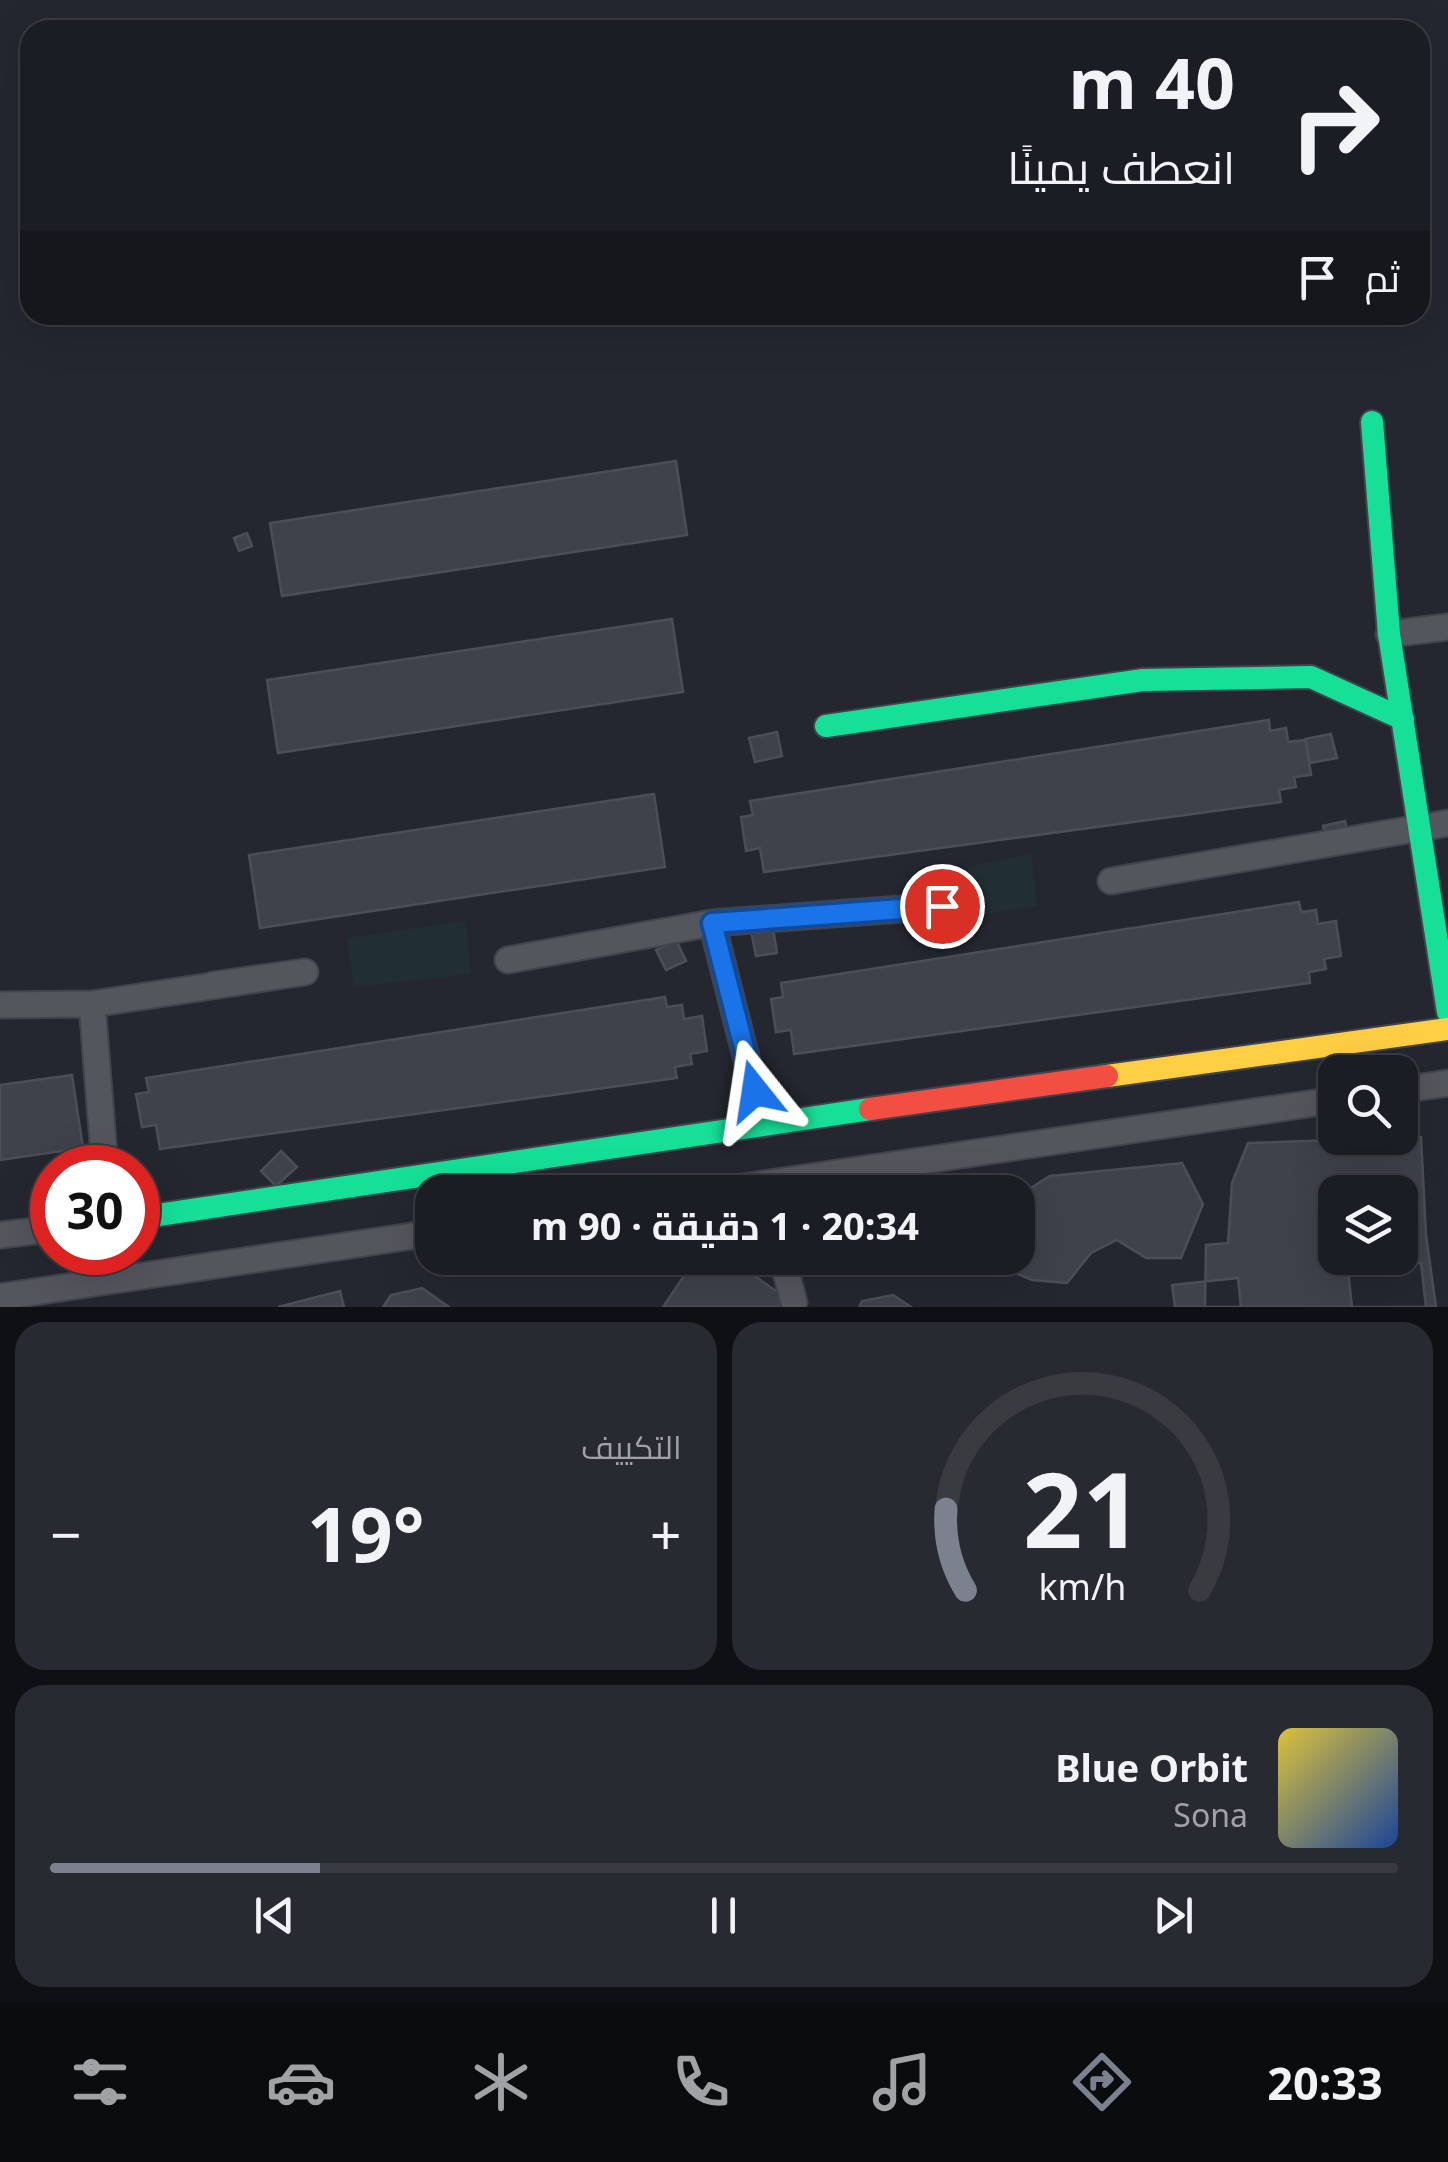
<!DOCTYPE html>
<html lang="ar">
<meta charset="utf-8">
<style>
:root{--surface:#1b1d24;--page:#282a31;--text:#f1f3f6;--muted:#a0a2a6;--line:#393b41;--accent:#7c8190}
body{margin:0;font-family:"Noto Sans",Cairo,sans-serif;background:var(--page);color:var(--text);direction:rtl;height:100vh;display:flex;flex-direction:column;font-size:38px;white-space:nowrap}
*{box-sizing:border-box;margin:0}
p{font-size:32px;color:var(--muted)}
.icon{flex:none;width:55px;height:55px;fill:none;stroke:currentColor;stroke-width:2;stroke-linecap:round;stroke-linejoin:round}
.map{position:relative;height:1307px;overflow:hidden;direction:ltr}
.sheet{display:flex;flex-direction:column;gap:15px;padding:15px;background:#0f1014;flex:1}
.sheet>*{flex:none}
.hud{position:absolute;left:20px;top:20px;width:1410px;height:305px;border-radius:30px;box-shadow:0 10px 40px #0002,0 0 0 2px var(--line);direction:rtl;background:#1b1d24;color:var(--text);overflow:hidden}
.controls{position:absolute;left:1318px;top:1055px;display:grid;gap:20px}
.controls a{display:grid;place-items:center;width:100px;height:100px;border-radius:20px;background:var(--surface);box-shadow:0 10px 40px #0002,0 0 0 2px var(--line);font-size:50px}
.speed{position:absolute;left:30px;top:1145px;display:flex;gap:20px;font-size:50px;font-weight:700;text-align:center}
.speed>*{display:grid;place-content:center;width:130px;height:130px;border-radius:50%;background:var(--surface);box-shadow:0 10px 40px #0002,0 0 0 2px var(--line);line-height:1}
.speed .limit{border:15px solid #d22;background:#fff;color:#111}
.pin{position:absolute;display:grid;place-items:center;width:85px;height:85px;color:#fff;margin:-42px;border:5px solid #fff;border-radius:50%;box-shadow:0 2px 10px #0007}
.me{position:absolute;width:110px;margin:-55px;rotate:345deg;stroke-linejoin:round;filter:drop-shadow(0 0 8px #0008)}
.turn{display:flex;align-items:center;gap:35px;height:210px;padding:0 30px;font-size:45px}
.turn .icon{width:130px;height:130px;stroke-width:2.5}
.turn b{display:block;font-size:70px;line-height:85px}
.then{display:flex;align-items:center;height:95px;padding:0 30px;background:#0003;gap:20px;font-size:38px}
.big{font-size:75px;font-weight:700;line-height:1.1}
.sheet .widget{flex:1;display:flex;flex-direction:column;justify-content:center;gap:15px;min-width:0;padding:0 35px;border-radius:30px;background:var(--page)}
.sheet .dial{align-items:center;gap:0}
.dial svg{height:260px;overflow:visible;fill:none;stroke:var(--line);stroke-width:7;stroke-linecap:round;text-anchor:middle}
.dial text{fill:var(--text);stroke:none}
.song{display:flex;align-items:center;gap:30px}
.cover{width:120px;height:120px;border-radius:15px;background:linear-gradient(135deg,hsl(50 70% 55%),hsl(220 70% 35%))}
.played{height:10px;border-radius:5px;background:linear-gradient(90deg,var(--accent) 20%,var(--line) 20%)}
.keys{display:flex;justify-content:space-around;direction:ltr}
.heat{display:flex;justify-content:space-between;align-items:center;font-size:55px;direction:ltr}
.sheet .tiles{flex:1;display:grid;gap:15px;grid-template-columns:1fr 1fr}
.widget:last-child{grid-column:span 2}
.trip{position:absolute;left:415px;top:1175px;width:620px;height:100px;border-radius:30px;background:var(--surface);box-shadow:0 10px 40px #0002,0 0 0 2px var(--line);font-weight:700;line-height:100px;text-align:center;direction:rtl}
.tabs{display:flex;height:160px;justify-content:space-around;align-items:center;background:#0b0c0e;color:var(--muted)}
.tabs .icon{width:70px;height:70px}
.tabs .on{color:var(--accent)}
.tabs b{font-size:45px;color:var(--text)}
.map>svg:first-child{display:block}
.green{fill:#212f35}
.building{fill:#3f424b;stroke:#4b4e58;stroke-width:2.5;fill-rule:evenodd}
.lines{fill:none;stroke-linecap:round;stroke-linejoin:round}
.street-casing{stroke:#41444d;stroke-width:29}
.fast-casing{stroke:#41444d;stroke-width:26}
.slow-casing{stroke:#41444d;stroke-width:26}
.jam-casing{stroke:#41444d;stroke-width:26}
.street{stroke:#54565e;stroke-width:25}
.fast{stroke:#16e098;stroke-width:22}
.slow{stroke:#ffcf43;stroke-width:22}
.jam{stroke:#f24e42;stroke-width:22}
.route-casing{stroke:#114b97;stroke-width:25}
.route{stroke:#1a73e8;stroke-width:18}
</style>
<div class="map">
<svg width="1448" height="1307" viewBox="0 0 1448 1307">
<rect width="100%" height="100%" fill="#242730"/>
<path class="green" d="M 1031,853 L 1037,906 L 966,917 L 968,867 Z
M 466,921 L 471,974 L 354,987 L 347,938 Z"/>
<path class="building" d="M 676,461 L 687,535 L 282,596 L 270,523 Z
M 247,533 L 252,546 L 239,551 L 234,538 Z
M 672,619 L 683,692 L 278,753 L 267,680 Z
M 1269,720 L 1270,731 L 1286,728 L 1288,742 L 1306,740 L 1311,775 L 1294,777 L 1296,787 L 1279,790 L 1281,802 L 764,872 L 760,848 L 746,851 L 741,817 L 753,815 L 750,801 Z
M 777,732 L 782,756 L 755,762 L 749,738 Z
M 1331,734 L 1337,758 L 1310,763 L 1305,739 Z
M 654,794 L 665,867 L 260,928 L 249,855 Z
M 1345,821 L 1350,843 L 1328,848 L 1323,826 Z
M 1299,902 L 1301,912 L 1316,910 L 1318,924 L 1336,921 L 1341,956 L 1324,959 L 1326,969 L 1309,972 L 1310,983 L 794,1054 L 791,1030 L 776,1032 L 771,999 L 783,997 L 781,983 Z
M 773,928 L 777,953 L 756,956 L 751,931 Z
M 676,940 L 686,961 L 666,970 L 656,950 Z
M 665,997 L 667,1007 L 682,1005 L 684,1019 L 702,1016 L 707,1051 L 690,1054 L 692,1064 L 675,1067 L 677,1078 L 160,1149 L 156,1125 L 142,1127 L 136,1094 L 149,1092 L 146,1078 Z
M 72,1075 L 83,1148 L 0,1160 L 0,1085 Z
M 1421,1137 L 1426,1235 L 1436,1307 L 1205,1307 L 1206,1245 L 1228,1243 L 1232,1183 L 1248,1143 ZM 1335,1192 L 1400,1192 L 1400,1258 L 1335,1258 Z
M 281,1151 L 297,1167 L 276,1186 L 261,1171 Z
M 1182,1163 L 1203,1204 L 1181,1258 L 1146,1258 L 1117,1240 L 1091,1253 L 1067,1283 L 1032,1280 L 994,1264 L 993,1258 L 1018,1258 L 1018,1196 L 1050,1176 Z
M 709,1258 L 729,1258 L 786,1298 L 787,1307 L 663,1307 L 694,1261 Z
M 1421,1263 L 1426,1307 L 1352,1307 L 1348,1270 Z
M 1238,1278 L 1241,1307 L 1175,1307 L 1172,1285 Z
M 422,1288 L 449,1307 L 383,1307 L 391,1295 Z
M 340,1291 L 344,1307 L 278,1307 Z
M 893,1295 L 911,1307 L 859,1307 L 862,1301 Z"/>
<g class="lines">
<defs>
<path id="street" d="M 1389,634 L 1448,627
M 1111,881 L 1448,823
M 508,960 L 712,923
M 92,1004 L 105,1168
M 0,1005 L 92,1004 L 305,972 L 213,985
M 1400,1090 L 1448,1083
M 763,1124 L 712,923 L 942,906
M 709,1192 L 1335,1100
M 0,1235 L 52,1229
M 782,1258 L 794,1302
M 0,1297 L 432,1233"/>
<path id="fast" d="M 1372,422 L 1389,634 L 1448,1012
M 826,726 L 1143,680 L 1311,677 L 1403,719
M 138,1218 L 870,1109"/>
<path id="slow" d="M 1107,1076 L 1448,1029"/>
<path id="jam" d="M 870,1109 L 1107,1076"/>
</defs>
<use href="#street" class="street-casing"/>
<use href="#fast" class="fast-casing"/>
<use href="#slow" class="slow-casing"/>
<use href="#jam" class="jam-casing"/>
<use href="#street" class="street"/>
<use href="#fast" class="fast"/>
<use href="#slow" class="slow"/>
<use href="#jam" class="jam"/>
</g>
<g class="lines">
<defs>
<path id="route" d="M 755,1091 L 712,923 L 942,906"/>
</defs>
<use href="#route" class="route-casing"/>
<use href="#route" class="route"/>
</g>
</svg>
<div class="controls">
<a><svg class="icon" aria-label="search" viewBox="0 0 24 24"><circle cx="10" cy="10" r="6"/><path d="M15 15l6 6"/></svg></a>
<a><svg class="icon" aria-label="layers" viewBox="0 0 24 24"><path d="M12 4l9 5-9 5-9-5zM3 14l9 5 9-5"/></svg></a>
</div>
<div class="speed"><div class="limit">30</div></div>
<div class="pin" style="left:942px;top:906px;background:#d93025"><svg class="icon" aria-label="arrive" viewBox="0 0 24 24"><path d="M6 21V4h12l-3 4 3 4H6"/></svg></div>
<svg class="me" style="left:755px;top:1091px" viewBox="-20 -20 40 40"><path d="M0-17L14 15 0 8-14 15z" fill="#1a73e8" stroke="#fff" stroke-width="4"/></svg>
<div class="trip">20:34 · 1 دقيقة · 90 m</div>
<div class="hud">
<div class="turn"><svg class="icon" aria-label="right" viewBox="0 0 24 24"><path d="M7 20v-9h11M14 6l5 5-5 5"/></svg><div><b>40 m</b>انعطف يمينًا</div></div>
<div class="then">ثم<svg class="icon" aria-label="arrive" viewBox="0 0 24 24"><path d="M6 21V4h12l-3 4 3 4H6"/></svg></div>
</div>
</div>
<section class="sheet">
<div class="tiles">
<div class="widget dial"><svg viewBox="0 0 100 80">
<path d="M14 69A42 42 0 1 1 86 69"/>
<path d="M14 69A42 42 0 0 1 8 44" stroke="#7c8190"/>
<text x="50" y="56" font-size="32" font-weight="700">21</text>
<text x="50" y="72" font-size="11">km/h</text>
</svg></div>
<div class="widget"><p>التكييف</p>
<div class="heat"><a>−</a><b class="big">19°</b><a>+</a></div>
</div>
<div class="widget">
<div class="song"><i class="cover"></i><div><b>Blue Orbit</b><p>Sona</p></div></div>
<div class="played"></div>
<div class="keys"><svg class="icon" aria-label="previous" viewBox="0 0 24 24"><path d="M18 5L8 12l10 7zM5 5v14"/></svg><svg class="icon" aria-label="pause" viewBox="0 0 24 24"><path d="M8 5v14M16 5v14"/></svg><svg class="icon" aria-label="next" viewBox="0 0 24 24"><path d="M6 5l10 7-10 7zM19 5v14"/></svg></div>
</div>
</div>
</section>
<nav class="tabs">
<b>20:33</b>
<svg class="icon on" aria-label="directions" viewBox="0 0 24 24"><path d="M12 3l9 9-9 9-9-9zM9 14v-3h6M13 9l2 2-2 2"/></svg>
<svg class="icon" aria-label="music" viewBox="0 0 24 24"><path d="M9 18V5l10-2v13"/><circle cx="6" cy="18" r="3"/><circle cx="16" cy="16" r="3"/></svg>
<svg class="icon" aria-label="phone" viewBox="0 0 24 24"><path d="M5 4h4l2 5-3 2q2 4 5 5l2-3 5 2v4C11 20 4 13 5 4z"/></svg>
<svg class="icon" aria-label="climate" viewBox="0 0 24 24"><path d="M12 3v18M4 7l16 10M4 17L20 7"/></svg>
<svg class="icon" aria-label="car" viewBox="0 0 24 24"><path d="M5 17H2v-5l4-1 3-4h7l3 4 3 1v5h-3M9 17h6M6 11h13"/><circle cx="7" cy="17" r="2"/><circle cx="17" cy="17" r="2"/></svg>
<svg class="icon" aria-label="filters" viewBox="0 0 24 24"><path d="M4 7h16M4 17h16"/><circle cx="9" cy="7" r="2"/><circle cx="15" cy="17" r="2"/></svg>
</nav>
